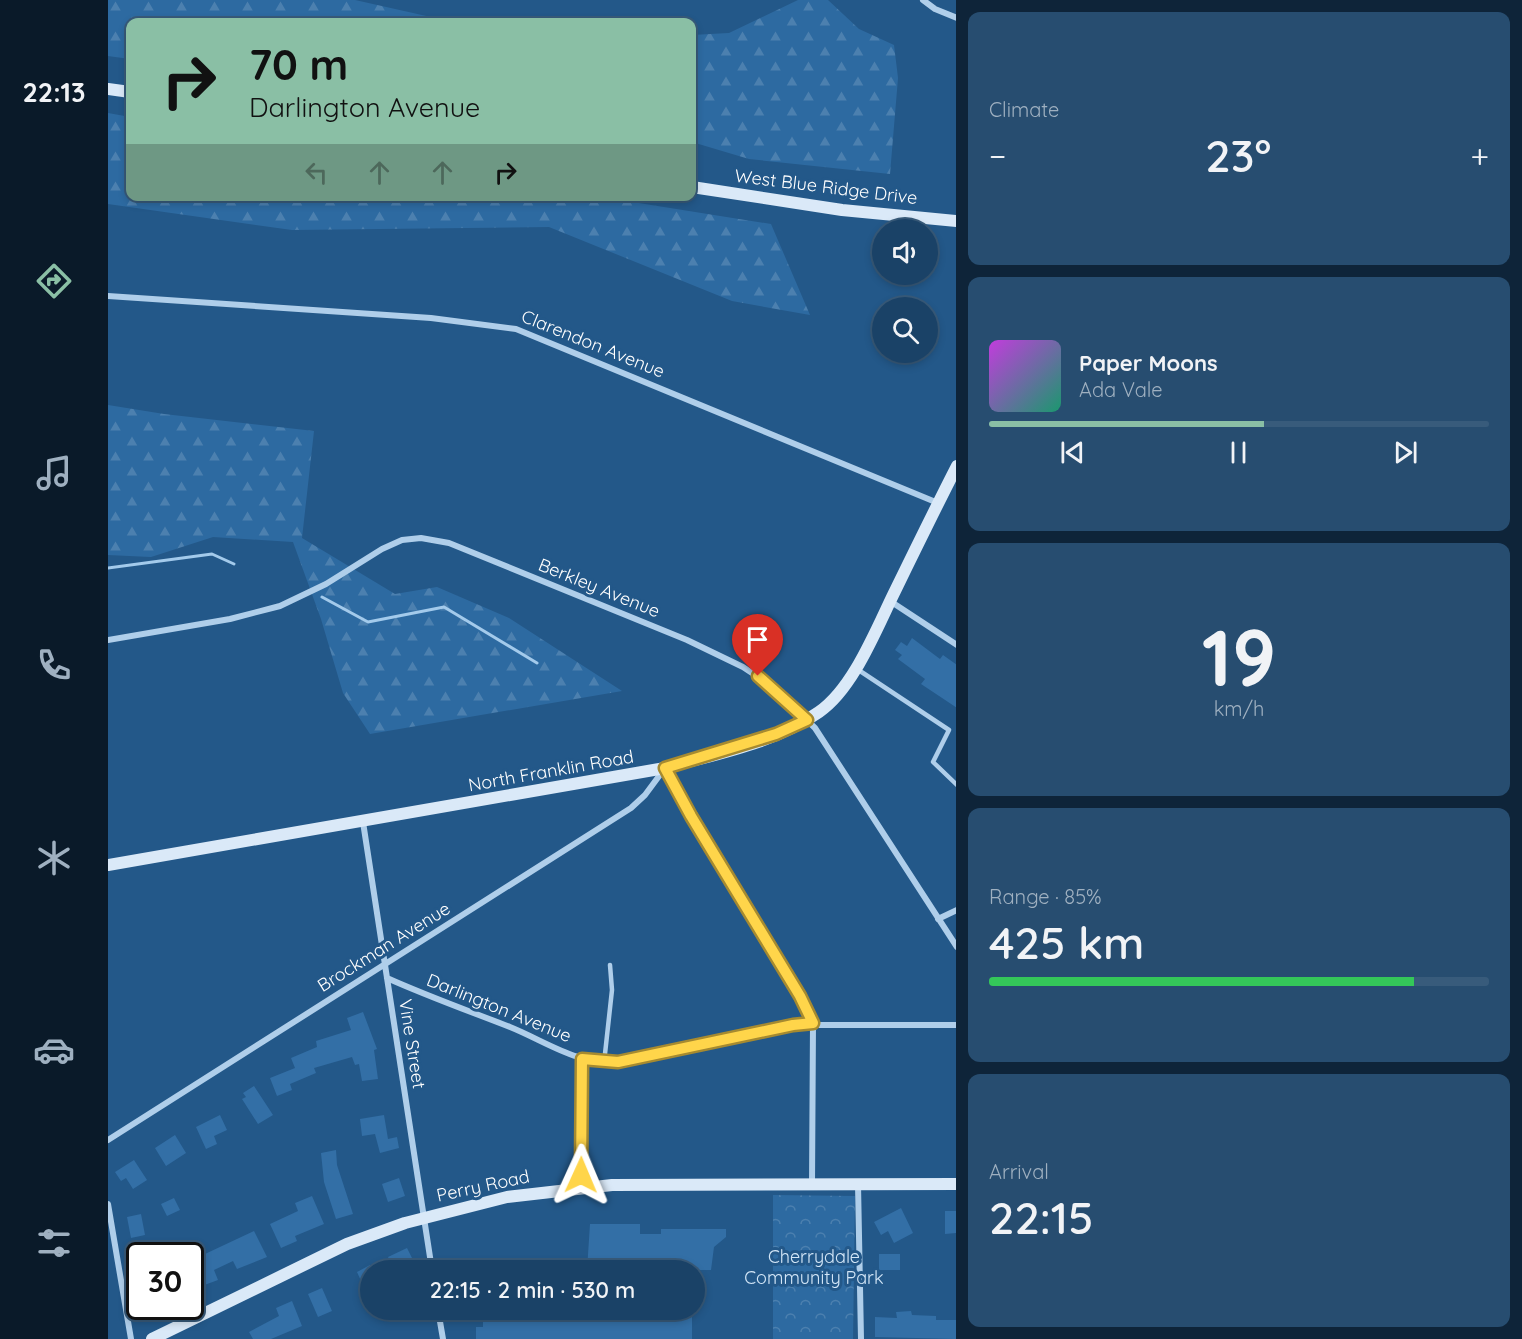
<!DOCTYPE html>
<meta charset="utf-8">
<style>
:root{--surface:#1a4267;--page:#274d70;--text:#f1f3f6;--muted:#9fb0c0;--line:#385b7b;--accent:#8abfa5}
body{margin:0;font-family:Quicksand,sans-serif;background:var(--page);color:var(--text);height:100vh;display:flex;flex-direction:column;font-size:22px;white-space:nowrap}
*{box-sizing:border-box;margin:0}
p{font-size:20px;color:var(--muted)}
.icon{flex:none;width:33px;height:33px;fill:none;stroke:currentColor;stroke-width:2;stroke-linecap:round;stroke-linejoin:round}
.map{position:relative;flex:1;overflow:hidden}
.sheet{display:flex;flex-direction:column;gap:12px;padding:12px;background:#0e2439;width:566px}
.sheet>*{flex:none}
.top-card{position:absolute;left:18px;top:18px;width:570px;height:183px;border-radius:12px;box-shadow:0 3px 9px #0003,0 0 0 2px var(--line);background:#8abfa5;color:#111;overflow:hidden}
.controls{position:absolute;left:764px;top:219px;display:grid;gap:12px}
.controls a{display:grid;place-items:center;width:66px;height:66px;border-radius:50%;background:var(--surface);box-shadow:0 3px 9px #0003,0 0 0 2px var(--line);font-size:30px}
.speed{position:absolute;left:18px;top:1242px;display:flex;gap:12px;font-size:30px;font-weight:700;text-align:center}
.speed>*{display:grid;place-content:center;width:78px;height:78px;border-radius:50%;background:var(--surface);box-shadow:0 3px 9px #0003,0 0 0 2px var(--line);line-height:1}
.speed .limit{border:3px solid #111;border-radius:9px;background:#fff;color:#111}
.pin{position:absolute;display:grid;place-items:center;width:51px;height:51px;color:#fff;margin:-62px -26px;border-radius:50% 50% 50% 0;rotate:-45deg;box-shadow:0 0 6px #0007}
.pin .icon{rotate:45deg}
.me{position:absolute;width:66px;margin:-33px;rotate:1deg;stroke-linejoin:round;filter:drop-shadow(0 0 4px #0008)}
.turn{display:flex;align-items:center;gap:21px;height:126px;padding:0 24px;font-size:27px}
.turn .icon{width:78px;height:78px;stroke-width:2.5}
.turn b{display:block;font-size:42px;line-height:51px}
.lanes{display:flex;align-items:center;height:57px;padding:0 24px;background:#0003;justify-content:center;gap:30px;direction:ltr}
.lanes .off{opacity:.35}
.big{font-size:45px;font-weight:600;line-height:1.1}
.sheet .widget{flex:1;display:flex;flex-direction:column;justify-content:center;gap:9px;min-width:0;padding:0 21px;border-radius:12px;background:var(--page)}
.sheet .dial{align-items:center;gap:0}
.dial b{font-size:78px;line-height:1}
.song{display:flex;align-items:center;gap:18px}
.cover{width:72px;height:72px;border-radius:9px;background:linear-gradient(135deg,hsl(290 70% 55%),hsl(160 70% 35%))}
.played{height:6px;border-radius:3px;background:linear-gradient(90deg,var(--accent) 55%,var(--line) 55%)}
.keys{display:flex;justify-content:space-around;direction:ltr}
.heat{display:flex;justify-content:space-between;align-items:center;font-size:33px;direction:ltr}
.charge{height:9px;border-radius:4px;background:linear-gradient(90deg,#34c759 85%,var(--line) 0)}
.trip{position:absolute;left:252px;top:1260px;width:345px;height:60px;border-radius:30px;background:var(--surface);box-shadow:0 3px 9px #0003,0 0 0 2px var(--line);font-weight:600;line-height:60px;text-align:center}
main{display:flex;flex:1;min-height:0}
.tab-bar{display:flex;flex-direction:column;width:108px;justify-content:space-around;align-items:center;background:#0a1a29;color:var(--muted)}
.tab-bar .icon{width:42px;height:42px}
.tab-bar .active{color:var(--accent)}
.tab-bar b{font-size:27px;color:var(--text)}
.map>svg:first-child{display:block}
.forest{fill:url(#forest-firs)}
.park{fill:url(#park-crowns)}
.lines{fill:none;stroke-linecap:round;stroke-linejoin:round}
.stream{stroke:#a3caeb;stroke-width:3}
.building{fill:#336fa6}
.lane{stroke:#afceea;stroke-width:4.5}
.street{stroke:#afceea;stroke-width:6}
.secondary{stroke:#dae9f8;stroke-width:12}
.route-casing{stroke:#a68a30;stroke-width:15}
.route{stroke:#ffd54a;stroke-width:10}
.labels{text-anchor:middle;stroke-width:6;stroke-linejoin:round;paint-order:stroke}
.street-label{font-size:18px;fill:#fff;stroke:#235889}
.park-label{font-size:18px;fill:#d4e7f8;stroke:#235889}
</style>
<main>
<nav class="tab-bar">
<b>22:13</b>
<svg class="icon active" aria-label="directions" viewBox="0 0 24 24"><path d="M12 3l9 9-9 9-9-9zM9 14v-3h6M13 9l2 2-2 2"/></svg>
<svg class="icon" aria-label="music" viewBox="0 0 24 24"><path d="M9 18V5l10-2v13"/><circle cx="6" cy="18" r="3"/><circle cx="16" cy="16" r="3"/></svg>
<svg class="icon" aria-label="phone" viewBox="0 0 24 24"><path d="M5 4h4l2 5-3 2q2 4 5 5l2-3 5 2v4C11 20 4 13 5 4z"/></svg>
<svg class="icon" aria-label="climate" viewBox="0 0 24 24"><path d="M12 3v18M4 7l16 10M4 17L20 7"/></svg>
<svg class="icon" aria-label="car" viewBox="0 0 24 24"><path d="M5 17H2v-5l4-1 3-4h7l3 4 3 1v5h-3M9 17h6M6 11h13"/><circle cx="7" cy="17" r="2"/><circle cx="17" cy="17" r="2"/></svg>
<svg class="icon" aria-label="filters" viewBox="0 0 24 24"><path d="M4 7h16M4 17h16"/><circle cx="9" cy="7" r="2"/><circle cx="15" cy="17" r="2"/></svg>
</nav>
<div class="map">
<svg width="849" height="1339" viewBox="0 0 849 1339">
<defs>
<pattern id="forest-firs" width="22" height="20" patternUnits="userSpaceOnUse" patternTransform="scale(1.5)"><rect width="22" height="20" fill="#2d6aa1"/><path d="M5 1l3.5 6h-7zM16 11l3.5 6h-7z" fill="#4c80af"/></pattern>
<pattern id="park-crowns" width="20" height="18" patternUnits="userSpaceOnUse" patternTransform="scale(1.5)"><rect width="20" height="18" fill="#2d6aa1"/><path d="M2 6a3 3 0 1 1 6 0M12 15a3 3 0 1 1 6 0" fill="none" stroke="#4c80af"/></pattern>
</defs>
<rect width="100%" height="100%" fill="#235889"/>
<path class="forest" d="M 0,0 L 247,0 L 345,22 L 22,22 L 22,59 L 0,56 Z
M 690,0 L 720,0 L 751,29 L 786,45 L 790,78 L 782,174 L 641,159 L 584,142 L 584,35 L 621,33 Z
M 0,113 L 22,117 L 22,196 L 493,197 L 663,224 L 702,315 L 624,301 L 441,227 L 184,230 L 0,204 Z
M 0,405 L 56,414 L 206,431 L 194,538 L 287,594 L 329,587 L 401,618 L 514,691 L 262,734 L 235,693 L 213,619 L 185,542 L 105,537 L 43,557 L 0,555 Z"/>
<path class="park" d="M 665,1195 L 747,1196 L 745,1339 L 665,1339 Z"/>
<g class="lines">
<path class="stream" d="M 0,568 L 104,554 L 126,564
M 214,597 L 260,622 L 336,607 L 429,663"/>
</g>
<path class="building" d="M 804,638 L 832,659 L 835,655 L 849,665 L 849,708 L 813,684 L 817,679 L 790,659 L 794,655 L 787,650 L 793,642 L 799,646 Z
M 255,1012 L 269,1049 L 266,1050 L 270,1079 L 254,1081 L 251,1064 L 247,1065 L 244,1057 L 206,1068 L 208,1073 L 182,1084 L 184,1090 L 169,1096 L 162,1078 L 187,1068 L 183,1058 L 209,1047 L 208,1041 L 243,1030 L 239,1018 Z
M 146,1086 L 165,1115 L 150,1124 L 134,1099 L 138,1097 L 135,1093 Z
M 112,1115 L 119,1130 L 106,1136 L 109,1144 L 98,1149 L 88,1127 Z
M 276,1115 L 280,1139 L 289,1137 L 291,1148 L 272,1153 L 267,1134 L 254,1136 L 252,1119 Z
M 67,1135 L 78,1153 L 58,1166 L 47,1148 Z
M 228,1150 L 229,1165 L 245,1214 L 228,1219 L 216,1182 L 213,1153 Z
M 26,1160 L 39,1180 L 25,1189 L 18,1178 L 13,1181 L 7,1172 Z
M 291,1178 L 297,1196 L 280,1202 L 274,1184 Z
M 204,1196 L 216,1224 L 187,1236 L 189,1241 L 173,1248 L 162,1224 L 190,1211 L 187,1203 Z
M 66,1198 L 72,1210 L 59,1216 L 53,1204 Z
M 793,1208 L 805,1233 L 786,1243 L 780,1231 L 773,1235 L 766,1222 Z
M 837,1211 L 849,1211 L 849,1233 L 837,1234 Z
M 33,1214 L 37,1235 L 23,1238 L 19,1217 Z
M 482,1224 L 532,1224 L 532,1234 L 553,1234 L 553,1229 L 618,1229 L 618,1237 L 606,1247 L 603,1270 L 479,1270 Z
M 146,1231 L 159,1257 L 129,1269 L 125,1261 L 106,1270 L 110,1280 L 91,1287 L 82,1261 Z
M 299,1248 L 306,1262 L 299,1265 L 302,1270 L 286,1270 L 280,1257 Z
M 771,1254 L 792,1254 L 792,1270 L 771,1270 Z
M 262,1265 L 262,1301 L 249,1272 Z
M 214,1288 L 224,1311 L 210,1317 L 200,1294 Z
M 184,1301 L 194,1326 L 163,1339 L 145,1339 L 141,1332 L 171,1316 L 168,1308 Z
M 469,1310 L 584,1310 L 584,1339 L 368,1339 L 368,1327 L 375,1327 L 375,1311 Z
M 803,1311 L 804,1315 L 828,1316 L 828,1320 L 849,1320 L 849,1339 L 767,1337 L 767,1317 L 789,1318 L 788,1312 Z"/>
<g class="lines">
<path class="lane" d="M 749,669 L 841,730 L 825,762 L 849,785
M 496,1063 L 504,990 L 502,965"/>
<path class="street" d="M 815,0 L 827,9 L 849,18
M 0,296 L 323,318 L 408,329 L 830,503
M 782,601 L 849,645
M 0,640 L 122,619 L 172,606 L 218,584 L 274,549 L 294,540 L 313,538 L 341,543 L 579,640 L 635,667 L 665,687 L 707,728 L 849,947
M 255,822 L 324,1270
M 830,919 L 849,910
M 279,978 C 319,996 361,1011 402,1027 C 437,1041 471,1066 510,1062 L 685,1025 L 849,1025
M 0,1140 L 523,808 L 537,795 L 557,768 L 583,815 L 692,996 L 705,1023 L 704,1184
M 750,1184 L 753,1339
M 473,1188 L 474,1059
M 0,1204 L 23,1339
M 330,1310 L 335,1339"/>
<path class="secondary" d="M 0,89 L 22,92
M 584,187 L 734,210 L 849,221
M 0,865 L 557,768 C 608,754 667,743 711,712 C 746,688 769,627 788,589 C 808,548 828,507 849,466
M 44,1339 L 239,1244 L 297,1223 L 399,1197 L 504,1185 L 849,1184"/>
</g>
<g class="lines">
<defs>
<path id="route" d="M 473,1175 L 474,1059 L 510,1062 L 685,1025 L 705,1023 L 692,996 L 583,816 L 557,768 L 668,734 L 699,720 L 650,676"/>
</defs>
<use href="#route" class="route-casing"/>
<use href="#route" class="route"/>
</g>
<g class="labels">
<g class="street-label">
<text transform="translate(718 187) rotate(7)" y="6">West Blue Ridge Drive</text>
<text transform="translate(485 344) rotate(22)" y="6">Clarendon Avenue</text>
<text transform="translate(491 588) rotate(22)" y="6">Berkley Avenue</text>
<text transform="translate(443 771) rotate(-10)" y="6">North Franklin Road</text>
<text transform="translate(276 947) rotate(-32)" y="6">Brockman Avenue</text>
<text transform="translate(391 1008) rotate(22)" y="6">Darlington Avenue</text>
<text transform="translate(304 1044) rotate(81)" y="6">Vine Street</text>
<text transform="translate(375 1186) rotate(-12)" y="6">Perry Road</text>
</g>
<g class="park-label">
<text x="706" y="1263">Cherrydale<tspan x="706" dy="21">Community Park</tspan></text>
</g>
</g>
</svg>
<div class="controls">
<a><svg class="icon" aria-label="sound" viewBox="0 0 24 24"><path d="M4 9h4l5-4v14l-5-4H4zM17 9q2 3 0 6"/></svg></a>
<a><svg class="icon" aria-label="search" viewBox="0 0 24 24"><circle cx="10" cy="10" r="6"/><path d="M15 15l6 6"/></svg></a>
</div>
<div class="speed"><div class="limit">30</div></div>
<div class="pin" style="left:650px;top:676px;background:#d93025"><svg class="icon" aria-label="arrive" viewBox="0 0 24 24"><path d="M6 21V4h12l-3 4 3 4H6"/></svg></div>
<svg class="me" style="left:473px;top:1175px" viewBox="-20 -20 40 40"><path d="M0-17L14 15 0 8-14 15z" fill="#ffd54a" stroke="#fff" stroke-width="4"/></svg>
<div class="trip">22:15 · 2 min · 530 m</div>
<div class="top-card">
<div class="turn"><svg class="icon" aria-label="right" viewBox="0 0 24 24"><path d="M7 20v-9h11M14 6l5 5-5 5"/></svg><div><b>70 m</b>Darlington Avenue</div></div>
<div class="lanes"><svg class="icon off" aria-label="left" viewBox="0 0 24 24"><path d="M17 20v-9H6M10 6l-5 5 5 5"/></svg><svg class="icon off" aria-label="ahead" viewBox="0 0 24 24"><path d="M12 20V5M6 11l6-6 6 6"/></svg><svg class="icon off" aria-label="ahead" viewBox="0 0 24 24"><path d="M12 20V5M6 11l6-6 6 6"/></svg><svg class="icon" aria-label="right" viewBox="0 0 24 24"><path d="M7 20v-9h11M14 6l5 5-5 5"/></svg></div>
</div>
</div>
<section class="sheet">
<div class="widget"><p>Climate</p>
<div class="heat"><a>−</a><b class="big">23°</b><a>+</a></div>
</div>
<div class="widget">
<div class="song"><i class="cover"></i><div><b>Paper Moons</b><p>Ada Vale</p></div></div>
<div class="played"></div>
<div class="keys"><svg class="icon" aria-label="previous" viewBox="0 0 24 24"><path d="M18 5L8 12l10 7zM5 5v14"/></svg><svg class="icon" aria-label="pause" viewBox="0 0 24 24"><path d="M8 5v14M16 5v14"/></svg><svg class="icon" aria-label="next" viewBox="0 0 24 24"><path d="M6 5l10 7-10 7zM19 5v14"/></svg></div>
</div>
<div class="widget dial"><b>19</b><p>km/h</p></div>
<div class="widget"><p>Range · 85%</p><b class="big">425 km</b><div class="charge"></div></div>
<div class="widget"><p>Arrival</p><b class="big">22:15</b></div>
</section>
</main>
